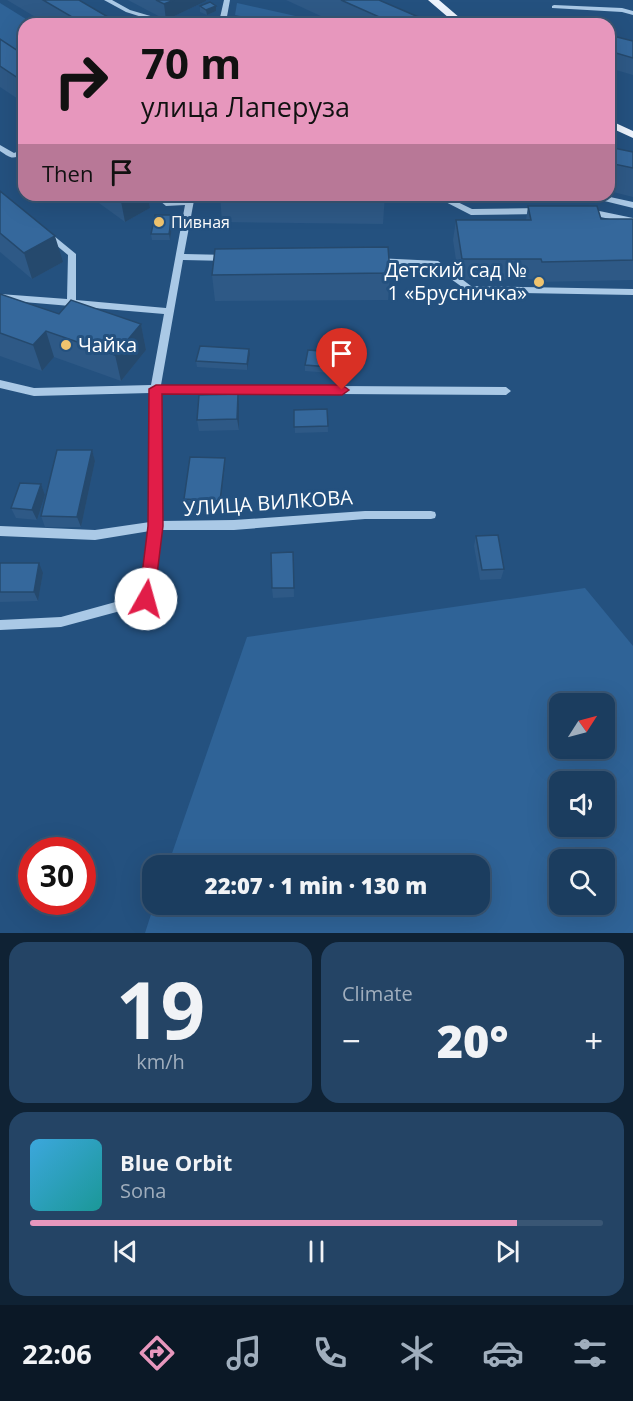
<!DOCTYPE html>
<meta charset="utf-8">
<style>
:root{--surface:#1b3d5f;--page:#244465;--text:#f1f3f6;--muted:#a0aebd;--line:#395674;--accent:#e797bd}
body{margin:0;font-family:"Open Sans",sans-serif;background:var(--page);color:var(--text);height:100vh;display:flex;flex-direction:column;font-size:22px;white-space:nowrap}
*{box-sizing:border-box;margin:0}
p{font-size:20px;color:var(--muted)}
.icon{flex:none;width:33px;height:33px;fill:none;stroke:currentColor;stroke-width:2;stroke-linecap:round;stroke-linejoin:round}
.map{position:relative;height:933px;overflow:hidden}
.drawer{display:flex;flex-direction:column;gap:9px;padding:9px;background:#0f2234;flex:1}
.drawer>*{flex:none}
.guide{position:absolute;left:18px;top:18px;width:597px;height:183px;border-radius:18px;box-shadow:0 6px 24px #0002,0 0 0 2px var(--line);background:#e797bd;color:#111;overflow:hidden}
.needle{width:39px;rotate:54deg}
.controls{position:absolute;left:549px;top:693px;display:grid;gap:12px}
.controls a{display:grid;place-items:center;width:66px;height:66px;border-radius:12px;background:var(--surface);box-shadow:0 6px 24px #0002,0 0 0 2px var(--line);font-size:30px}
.speed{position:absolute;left:18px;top:837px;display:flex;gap:12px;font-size:30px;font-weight:700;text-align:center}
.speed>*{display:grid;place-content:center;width:78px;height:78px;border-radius:50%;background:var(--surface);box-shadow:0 6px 24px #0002,0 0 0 2px var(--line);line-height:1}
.speed .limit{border:9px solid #d22;background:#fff;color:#111}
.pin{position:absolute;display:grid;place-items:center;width:51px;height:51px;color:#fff;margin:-62px -26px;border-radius:50% 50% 50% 0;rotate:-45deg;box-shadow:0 0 6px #0007}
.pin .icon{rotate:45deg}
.me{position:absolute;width:66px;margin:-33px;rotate:7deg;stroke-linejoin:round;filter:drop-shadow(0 0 4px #0008)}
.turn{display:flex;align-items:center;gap:21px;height:126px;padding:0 24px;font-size:27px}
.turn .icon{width:78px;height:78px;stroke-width:2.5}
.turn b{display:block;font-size:42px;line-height:51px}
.then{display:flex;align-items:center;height:57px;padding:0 24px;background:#0003;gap:12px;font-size:22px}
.big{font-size:45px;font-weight:800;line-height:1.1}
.drawer .card{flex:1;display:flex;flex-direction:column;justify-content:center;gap:9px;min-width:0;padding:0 21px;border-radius:18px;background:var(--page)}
.drawer .dial{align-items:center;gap:0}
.dial b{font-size:78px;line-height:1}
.song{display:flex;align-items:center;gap:18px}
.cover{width:72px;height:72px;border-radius:9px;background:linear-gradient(135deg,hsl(200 70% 55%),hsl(180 70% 35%))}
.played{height:6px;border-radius:3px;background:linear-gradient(90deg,var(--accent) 85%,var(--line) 85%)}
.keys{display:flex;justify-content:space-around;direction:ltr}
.heat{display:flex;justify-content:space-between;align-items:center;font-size:33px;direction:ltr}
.drawer .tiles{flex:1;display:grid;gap:9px;grid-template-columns:1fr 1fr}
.card:last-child{grid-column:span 2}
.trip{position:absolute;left:142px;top:855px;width:348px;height:60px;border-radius:18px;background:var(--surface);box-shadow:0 6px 24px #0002,0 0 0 2px var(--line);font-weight:800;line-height:60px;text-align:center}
.tab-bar{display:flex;height:96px;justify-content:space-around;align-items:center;background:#0b1826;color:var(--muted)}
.tab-bar .icon{width:42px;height:42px}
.tab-bar .current{color:var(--accent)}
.tab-bar b{font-size:27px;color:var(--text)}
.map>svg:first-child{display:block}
.green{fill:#2f6397;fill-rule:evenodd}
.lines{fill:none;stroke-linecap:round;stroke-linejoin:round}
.minor{fill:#aac9e6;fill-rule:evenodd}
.major{fill:#ecf3fd;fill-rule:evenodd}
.wall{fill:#2e5986}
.shaded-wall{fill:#25496d}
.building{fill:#35689c;stroke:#25496d;stroke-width:1.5}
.route{fill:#e11d48;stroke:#92132f;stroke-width:1.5}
.poi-dot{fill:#f0c46e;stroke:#24517f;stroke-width:2}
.labels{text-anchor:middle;stroke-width:6;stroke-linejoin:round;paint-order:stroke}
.far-poi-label{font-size:16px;fill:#fff;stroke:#24517f;text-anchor:start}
.poi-label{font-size:20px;fill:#fff;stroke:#24517f;text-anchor:end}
.street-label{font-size:20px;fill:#fff;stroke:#24517f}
</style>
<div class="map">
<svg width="633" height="933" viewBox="0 0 633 933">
<rect width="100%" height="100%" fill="#24517f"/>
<path class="green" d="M 0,3 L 34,24 L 24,24 L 24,55 L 0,40 Z
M 237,3 L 309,19 L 320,24 L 281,24 L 235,15 Z
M 585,588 L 633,646 L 633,933 L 145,933 L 154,905 L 480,904 L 480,866 L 168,865 L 247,637 ZM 560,704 L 604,704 L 604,748 L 560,748 ZM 560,782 L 604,782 L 604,826 L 560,826 ZM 560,860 L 604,860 L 604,904 L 560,904 Z"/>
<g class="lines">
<path class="minor" d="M 104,0 L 112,0 L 130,10 L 164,20 L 219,22 L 224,0 L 230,0 L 226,22 L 237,22 L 240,24 L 164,24 L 126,12 Z
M 554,5 L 622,8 L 633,11 L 633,15 L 622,12 L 552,8 L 552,6 Z
M 0,145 L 14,153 L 24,149 L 24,154 C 11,160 11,158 0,151 Z
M 153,195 L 162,195 L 171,201 L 186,200 L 187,195 L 195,195 L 184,254 L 228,255 L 232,258 L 228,261 L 183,260 L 161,385 L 506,387 L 511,391 L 506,395 L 160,393 L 161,521 L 234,520 L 365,511 L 431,511 L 435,512 L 436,515 L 435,518 L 431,519 L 365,519 L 234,530 L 161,530 L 150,603 L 61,627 L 0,630 L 0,620 L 61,617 L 141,595 L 150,531 L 95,540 L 0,536 L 0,526 L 95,530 L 150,522 L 150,393 L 34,396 L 0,388 L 0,380 L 34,388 L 151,385 L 164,314 L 0,300 L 0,294 L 67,299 L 68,255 L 45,236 L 44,234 L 48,231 L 76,254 L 76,300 L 166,308 L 185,205 L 166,206 Z
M 432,195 L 443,195 L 472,209 L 540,208 L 544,211 L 540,214 L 471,215 Z
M 587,195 L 601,195 L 633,202 L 633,208 L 588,197 Z
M 585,208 L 633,218 L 633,224 L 582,213 L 581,211 Z
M 376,258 L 438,261 L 471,286 L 633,289 L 633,295 L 469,292 L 433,266 L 373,263 L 373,259 Z"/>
<path class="major" d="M 428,0 L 439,0 L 467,24 L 456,24 Z
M 609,120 L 633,131 L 633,138 L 609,127 Z"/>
</g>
<path class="wall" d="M 7,0 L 79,0 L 120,24 L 47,24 Z
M 128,0 L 206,0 L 206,1 L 166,20 Z
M 286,0 L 379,0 L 430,22 L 430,24 L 338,24 Z
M 200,6 L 216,11 L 207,15 L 200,12 Z
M 609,35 L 633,41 L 633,75 L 609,68 Z
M 0,39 L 24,55 L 24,103 L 0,87 Z
M 609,147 L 633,152 L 633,197 L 609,191 Z
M 0,191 L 63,262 L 32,279 L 0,252 Z
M 88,195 L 148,195 L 150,208 L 125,222 Z
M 220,195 L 385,195 L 383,224 L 222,222 Z
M 528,206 L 601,219 L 633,219 L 633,280 L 537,282 L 537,279 L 459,280 L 453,240 L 456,220 L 526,220 Z
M 173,221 L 170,240 L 152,240 L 151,234 Z
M 390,273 L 388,300 L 215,301 L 212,275 Z
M 0,294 L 59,314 L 141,324 L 146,350 L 121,381 L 54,357 L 42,371 L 0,356 Z
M 250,355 L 247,370 L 197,367 L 196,361 Z
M 357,359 L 355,375 L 305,371 L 305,365 Z
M 239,405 L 239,430 L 199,431 L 197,420 Z
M 327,409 L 328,432 L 295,433 L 294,410 Z
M 92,450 L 95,461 L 81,527 L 45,527 L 41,516 Z
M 225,458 L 225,463 L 220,506 L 185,505 L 184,499 Z
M 41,484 L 45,495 L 37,520 L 16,518 L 11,508 Z
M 476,536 L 504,569 L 501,579 L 480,580 L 474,546 Z
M 293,552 L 294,597 L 273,598 L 272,588 Z
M 0,563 L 43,573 L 38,601 L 0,602 Z"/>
<path class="shaded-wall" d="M 174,0 L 206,0 L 206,1 L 166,20 L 164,4 Z
M 216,6 L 216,11 L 207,15 L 206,10 Z
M 121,195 L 148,195 L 150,208 L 125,222 L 120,196 Z
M 172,215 L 173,221 L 170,240 L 169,234 Z
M 55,236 L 63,262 L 32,279 L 24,253 Z
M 141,324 L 146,350 L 121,381 L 115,355 Z
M 46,331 L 54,357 L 42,371 L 33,345 Z
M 249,349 L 250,355 L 247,370 L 247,364 Z
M 238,394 L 239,405 L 239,430 L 237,419 Z
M 92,450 L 95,461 L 81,527 L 77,517 Z
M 225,458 L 225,463 L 220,506 L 220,501 Z
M 41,484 L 45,495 L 37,520 L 32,510 Z
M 39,563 L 43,573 L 38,601 L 34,592 Z"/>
<path class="building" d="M 43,0 L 79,0 L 120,24 L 84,24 Z
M 156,0 L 174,0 L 164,4 Z
M 341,0 L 379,0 L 430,22 L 427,24 L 395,24 Z
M 210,2 L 216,6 L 206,10 L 200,6 Z
M 287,17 L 302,24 L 273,24 Z
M 180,18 L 193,23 L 190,24 L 170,24 Z
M 199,20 L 209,23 L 209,24 L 190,24 Z
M 609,35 L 633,41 L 633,58 L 609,51 Z
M 0,39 L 24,55 L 24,82 L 0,66 Z
M 609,147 L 633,152 L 633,168 L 609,163 Z
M 0,191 L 55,236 L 24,253 L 0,233 Z
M 220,195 L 385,195 L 385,198 Z
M 528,206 L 597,206 L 601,219 L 633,219 L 633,260 L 542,262 L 541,259 L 462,259 L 456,220 L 531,220 Z
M 155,215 L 172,215 L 169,234 L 151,234 Z
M 388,247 L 390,273 L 212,275 L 215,249 Z
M 0,294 L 59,314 L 71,300 L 141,324 L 115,355 L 46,331 L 33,345 L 0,333 Z
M 200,346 L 249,349 L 247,364 L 196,361 Z
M 308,350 L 357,354 L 355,369 L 305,365 Z
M 238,394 L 237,419 L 197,420 L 199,395 Z
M 327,409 L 328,426 L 294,427 L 294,410 Z
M 57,450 L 92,450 L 77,517 L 41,516 Z
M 190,457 L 225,458 L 220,501 L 184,499 Z
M 20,483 L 41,484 L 32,510 L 11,508 Z
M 498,535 L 504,569 L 482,570 L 476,536 Z
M 293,552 L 294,588 L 272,588 L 271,553 Z
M 0,563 L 39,563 L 34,592 L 0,592 Z"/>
<path class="route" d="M 156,385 L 342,385 L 349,390 L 342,395 L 162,394 L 163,526 L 154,599 L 151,604 L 146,606 L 141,604 L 139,599 L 148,526 L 149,389 Z"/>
<g class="poi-dot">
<circle cx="159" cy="222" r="6"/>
<circle cx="539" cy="282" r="6"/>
<circle cx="66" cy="345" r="6"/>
</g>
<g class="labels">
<g class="far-poi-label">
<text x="171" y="228">Пивная</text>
</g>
<g class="poi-label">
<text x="527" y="277">Детский сад №<tspan x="527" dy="23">1 «Брусничка»</tspan></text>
<text x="78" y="352" text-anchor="start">Чайка</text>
</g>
<g class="street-label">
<text transform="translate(268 503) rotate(-4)" y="7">УЛИЦА ВИЛКОВА</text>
</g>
</g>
</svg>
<div class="controls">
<a><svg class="needle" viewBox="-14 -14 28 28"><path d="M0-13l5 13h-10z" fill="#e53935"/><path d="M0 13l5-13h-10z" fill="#a0aebd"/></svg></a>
<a><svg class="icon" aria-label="sound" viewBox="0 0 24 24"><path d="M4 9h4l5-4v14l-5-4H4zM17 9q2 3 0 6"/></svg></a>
<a><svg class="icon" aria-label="search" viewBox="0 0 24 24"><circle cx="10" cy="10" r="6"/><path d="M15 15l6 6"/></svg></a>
</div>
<div class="speed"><div class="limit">30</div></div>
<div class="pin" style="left:342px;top:390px;background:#d93025"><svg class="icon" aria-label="arrive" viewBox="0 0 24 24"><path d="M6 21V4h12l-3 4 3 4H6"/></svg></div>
<svg class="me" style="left:146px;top:599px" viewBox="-20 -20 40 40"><circle r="19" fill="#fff"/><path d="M0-13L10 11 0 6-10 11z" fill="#e11d48"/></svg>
<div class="trip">22:07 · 1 min · 130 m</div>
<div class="guide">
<div class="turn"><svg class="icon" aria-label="right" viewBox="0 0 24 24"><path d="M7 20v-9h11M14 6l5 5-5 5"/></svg><div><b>70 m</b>улица Лаперуза</div></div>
<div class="then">Then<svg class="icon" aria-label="arrive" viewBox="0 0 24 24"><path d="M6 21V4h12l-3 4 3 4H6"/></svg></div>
</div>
</div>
<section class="drawer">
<div class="tiles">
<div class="card dial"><b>19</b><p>km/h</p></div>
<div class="card"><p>Climate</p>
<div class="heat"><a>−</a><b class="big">20°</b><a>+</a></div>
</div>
<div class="card">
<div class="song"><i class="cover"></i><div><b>Blue Orbit</b><p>Sona</p></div></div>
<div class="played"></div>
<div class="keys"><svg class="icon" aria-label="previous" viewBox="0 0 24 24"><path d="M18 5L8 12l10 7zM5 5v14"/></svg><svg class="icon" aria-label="pause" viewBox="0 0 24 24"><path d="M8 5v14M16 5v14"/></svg><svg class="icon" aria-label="next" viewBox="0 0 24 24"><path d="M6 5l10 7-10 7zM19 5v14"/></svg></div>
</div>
</div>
</section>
<nav class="tab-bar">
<b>22:06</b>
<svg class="icon current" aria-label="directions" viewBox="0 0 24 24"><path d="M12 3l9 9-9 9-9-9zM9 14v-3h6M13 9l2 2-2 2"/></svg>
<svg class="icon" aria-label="music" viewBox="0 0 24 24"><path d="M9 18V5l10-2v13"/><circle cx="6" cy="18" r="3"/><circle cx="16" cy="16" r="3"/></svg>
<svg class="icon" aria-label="phone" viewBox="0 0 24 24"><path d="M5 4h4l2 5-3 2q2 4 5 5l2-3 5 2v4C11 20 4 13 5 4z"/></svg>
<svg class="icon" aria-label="climate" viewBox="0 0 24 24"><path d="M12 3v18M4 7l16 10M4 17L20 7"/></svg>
<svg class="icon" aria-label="car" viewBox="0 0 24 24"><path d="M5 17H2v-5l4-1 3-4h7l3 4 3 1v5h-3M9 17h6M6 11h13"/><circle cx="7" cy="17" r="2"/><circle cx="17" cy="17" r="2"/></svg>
<svg class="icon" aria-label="filters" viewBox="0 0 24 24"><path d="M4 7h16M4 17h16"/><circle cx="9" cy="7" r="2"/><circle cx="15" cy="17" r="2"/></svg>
</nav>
